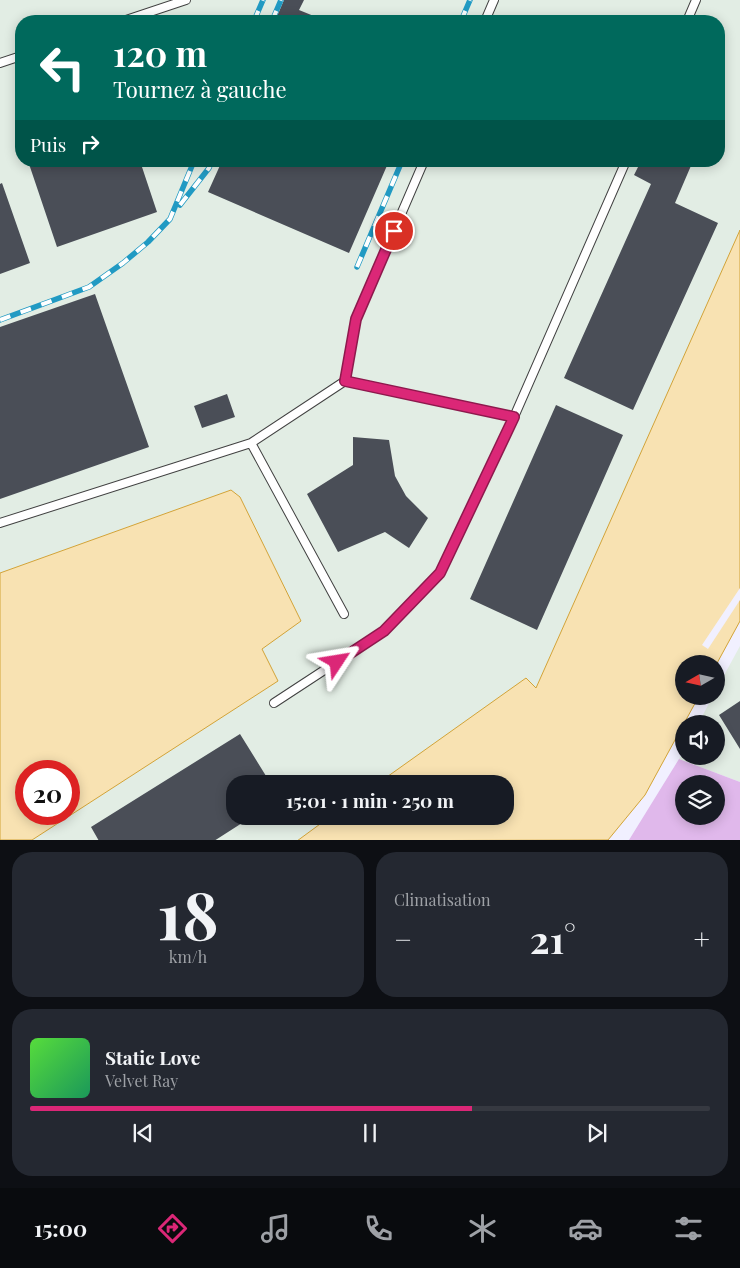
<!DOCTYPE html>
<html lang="fr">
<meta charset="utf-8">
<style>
:root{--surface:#171b24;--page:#242831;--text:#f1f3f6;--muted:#9ea1a6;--line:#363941;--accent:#db2777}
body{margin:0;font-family:"Playfair Display",serif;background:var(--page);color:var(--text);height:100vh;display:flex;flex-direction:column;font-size:19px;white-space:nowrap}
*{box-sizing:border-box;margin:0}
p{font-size:16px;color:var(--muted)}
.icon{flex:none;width:28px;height:28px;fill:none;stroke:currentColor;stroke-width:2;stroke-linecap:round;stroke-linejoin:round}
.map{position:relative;height:840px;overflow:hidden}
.sheet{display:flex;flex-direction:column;gap:12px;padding:12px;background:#0d0f14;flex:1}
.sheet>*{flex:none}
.banner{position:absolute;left:15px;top:15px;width:710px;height:152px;border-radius:20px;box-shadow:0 2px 12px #0003;background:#00695c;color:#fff;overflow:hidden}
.needle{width:32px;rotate:261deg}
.tools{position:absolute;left:675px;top:655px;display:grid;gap:10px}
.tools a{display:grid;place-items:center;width:50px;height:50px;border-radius:50%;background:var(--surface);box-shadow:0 2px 12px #0003;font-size:25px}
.speed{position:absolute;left:15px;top:760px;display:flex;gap:10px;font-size:25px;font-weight:700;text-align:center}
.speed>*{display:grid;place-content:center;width:65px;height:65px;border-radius:50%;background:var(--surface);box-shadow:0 2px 12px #0003;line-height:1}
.speed .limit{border:8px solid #d22;background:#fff;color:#111}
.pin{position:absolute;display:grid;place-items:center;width:42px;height:42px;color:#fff;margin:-21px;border:2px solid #fff;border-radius:50%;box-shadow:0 1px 5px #0007}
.me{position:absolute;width:55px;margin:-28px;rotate:57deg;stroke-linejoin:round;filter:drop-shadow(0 0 4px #0008)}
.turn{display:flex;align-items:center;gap:18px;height:105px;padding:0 15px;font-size:22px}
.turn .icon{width:65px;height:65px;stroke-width:2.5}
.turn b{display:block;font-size:35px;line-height:42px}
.then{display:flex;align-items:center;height:48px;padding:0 15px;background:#0003;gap:10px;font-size:19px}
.big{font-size:38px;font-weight:700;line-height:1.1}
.sheet .card{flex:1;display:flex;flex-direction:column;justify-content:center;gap:8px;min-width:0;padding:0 18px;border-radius:20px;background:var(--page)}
.sheet .dial{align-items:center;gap:0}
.dial b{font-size:65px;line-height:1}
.song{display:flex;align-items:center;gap:15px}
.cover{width:60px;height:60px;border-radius:8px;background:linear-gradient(135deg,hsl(110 70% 55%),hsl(150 70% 35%))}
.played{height:5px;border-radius:2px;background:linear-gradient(90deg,var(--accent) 65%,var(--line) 65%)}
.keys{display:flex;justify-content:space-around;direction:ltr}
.heat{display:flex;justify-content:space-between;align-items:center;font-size:28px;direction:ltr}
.sheet .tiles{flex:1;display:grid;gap:12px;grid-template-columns:1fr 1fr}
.card:last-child{grid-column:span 2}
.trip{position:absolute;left:226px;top:775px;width:288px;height:50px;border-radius:20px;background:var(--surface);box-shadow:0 2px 12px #0003;font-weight:700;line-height:50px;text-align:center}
.tabs{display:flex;height:80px;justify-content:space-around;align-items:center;background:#090b0e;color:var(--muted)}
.tabs .icon{width:35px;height:35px}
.tabs .active{color:var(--accent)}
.tabs b{font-size:22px;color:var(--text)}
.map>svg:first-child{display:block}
.industrial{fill:#e2ede4;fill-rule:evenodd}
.green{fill:#e0b8eb;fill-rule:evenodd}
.water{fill:#f8e2b2;stroke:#d2a337;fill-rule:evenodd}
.pier{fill:#f1f0ff}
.building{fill:#4a4e57}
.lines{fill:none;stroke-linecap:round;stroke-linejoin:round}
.lane-casing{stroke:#414141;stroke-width:10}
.lane{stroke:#fff;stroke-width:8}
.rail-casing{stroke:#219ac3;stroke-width:5.5}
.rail{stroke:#fff;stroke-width:4;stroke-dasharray:11;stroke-linecap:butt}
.route-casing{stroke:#8e194d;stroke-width:12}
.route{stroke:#db2777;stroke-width:9}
</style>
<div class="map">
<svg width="740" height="841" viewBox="0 0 740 841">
<rect width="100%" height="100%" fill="#f1f0ff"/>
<path class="industrial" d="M 0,0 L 740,0 L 740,230 L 536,688 L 393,784 L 235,784 L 235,816 L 345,816 L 308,840 L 32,840 L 277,681 L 261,649 L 301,621 L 240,497 L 231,490 L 0,573 ZM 21,21 L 719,21 L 719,161 L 21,161 Z
M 740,646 L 740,782 L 679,759 L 684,751 L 684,756 L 716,756 L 716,724 L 698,724 L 713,696 L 716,696 L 716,690 Z"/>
<path class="green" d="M 679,759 L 740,782 L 740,840 L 629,840 ZM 684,784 L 716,784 L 716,816 L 684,816 Z"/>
<path class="water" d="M 740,230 L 740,621 L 716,665 L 684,664 L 684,696 L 699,696 L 645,795 L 608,840 L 297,841 L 331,816 L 505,816 L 505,784 L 377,784 L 526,678 L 536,688 Z
M 231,490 L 240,497 L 301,621 L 262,649 L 278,681 L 32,840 L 0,840 L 0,573 ZM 26,771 L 69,771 L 69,814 L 26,814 Z"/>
<path class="pier" d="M 740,588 L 740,600 L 708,649 L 702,645 Z"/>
<path class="building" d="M 284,0 L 304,0 L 299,10 L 326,21 L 275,21 Z
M 28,161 L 140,161 L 157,212 L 57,247 Z
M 222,161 L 389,161 L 349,253 L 208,192 Z
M 641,161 L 693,161 L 675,203 L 718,223 L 633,410 L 564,378 L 651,184 L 634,175 Z
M 2,183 L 30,263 L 0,274 L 0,184 Z
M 95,294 L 149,447 L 0,499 L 0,327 Z
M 227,394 L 235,417 L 202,428 L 194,406 Z
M 556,405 L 623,435 L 537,630 L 470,599 Z
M 353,437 L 389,440 L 395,476 L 406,496 L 428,518 L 409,548 L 385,532 L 338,552 L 307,494 L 353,465 Z
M 740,701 L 740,749 L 719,715 Z
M 240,734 L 271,784 L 235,784 L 235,816 L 253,816 L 214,841 L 99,841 L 91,827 Z"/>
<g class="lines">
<defs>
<path id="lane" d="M 123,21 L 186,0
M 485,21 L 494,0
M 687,21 L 696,0
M 0,63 L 21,56
M 345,381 L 356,319 L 424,161
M 251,443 L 344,614
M 0,523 L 251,443 L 345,381 L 514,417
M 274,703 L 384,631 L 440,573 L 514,417 L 626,161"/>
</defs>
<use href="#lane" class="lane-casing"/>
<use href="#lane" class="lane"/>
<defs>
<path id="rail" d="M 254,21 L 263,0
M 272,21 L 281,0
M 461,21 L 470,0
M 180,205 L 209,168 L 212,161
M 357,267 L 402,161
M 0,320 L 89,287 L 123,263 L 148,242 L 170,219 L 194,161"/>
</defs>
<use href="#rail" class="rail-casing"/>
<use href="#rail" class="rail"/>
</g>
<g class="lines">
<defs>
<path id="route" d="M 337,662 L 384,631 L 440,573 L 514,417 L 345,381 L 356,319 L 394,231"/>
</defs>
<use href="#route" class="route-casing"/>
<use href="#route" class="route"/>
</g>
</svg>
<div class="tools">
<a><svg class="needle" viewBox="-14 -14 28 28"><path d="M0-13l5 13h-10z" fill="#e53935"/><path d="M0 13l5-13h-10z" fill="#9ea1a6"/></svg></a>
<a><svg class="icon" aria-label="sound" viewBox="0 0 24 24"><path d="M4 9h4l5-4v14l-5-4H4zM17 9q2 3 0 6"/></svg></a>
<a><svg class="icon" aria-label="layers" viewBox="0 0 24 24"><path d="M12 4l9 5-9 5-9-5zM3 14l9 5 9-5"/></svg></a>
</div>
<div class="speed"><div class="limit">20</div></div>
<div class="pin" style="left:394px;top:231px;background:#d93025"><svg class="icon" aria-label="arrive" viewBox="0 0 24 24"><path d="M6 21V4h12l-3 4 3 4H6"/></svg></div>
<svg class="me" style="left:337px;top:662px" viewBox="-20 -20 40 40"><path d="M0-17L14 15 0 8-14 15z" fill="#db2777" stroke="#fff" stroke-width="4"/></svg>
<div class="trip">15:01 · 1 min · 250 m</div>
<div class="banner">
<div class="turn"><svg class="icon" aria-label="left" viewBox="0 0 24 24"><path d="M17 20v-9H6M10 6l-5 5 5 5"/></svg><div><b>120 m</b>Tournez à gauche</div></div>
<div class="then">Puis<svg class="icon" aria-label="right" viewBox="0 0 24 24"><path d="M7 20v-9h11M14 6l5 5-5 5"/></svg></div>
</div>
</div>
<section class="sheet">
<div class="tiles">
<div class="card dial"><b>18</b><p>km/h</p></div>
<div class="card"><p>Climatisation</p>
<div class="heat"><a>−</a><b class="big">21°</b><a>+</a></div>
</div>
<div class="card">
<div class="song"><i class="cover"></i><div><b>Static Love</b><p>Velvet Ray</p></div></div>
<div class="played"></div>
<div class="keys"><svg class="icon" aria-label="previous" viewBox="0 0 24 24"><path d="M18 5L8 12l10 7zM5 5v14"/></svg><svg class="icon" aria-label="pause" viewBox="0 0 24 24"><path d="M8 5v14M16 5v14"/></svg><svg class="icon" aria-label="next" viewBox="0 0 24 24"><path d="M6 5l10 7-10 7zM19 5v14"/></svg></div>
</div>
</div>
</section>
<nav class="tabs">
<b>15:00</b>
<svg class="icon active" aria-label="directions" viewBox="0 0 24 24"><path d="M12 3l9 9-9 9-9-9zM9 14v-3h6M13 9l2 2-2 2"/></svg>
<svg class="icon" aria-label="music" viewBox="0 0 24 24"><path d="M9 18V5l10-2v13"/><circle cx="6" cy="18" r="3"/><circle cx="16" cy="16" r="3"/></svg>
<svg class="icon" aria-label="phone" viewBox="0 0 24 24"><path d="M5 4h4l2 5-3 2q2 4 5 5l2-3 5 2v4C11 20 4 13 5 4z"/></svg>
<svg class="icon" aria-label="climate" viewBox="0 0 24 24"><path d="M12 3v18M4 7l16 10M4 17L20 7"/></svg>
<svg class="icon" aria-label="car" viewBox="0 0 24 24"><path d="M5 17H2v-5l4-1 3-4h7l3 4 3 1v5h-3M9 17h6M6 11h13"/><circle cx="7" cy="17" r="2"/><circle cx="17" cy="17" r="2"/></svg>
<svg class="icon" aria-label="filters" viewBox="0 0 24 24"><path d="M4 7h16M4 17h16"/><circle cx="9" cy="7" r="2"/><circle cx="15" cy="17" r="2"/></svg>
</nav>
